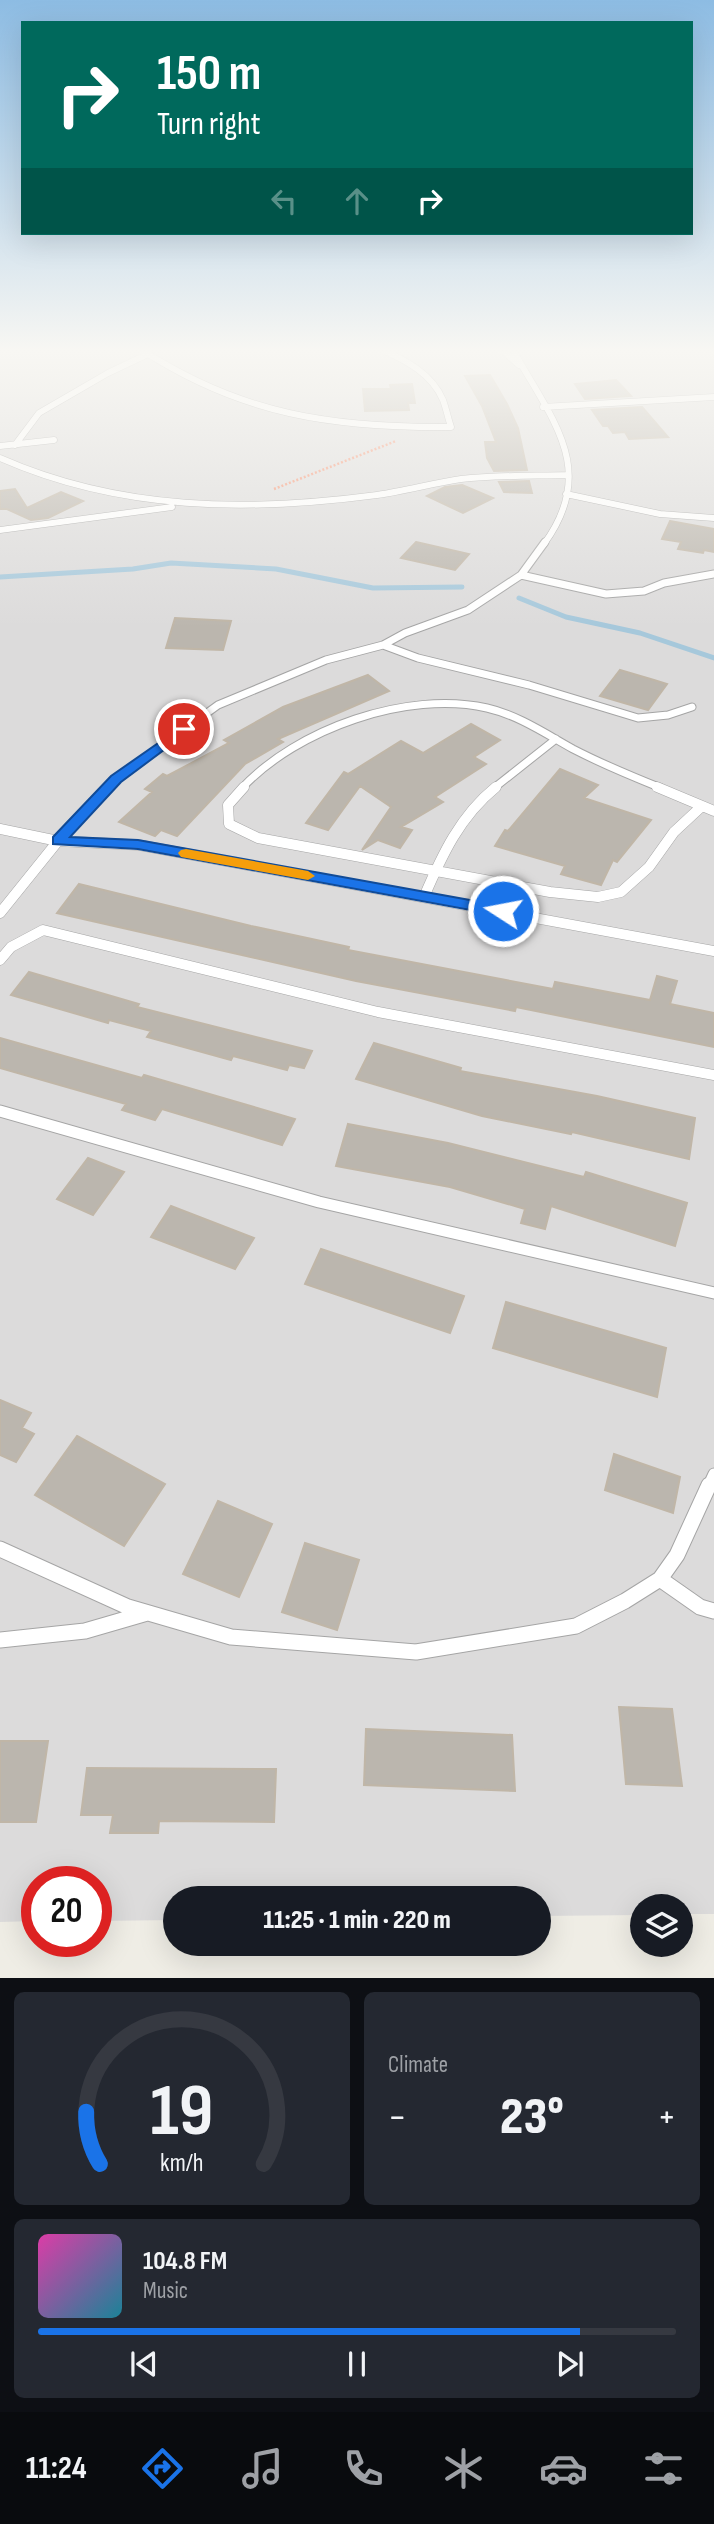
<!DOCTYPE html>
<meta charset="utf-8">
<style>
:root{--surface:#171b24;--page:#242831;--text:#f1f3f6;--muted:#9ea1a6;--line:#363941;--accent:#1a73e8}
body{margin:0;font-family:"Sofia Sans Condensed",sans-serif;background:var(--page);color:var(--text);height:100vh;display:flex;flex-direction:column;font-size:26px;white-space:nowrap}
*{box-sizing:border-box;margin:0}
p{font-size:23px;color:var(--muted)}
.icon{flex:none;width:38px;height:38px;fill:none;stroke:currentColor;stroke-width:2;stroke-linecap:round;stroke-linejoin:round}
.map{position:relative;height:1978px;overflow:hidden}
.drawer{display:flex;flex-direction:column;gap:14px;padding:14px;background:#0d0f14;flex:1}
.drawer>*{flex:none}
.top-card{position:absolute;left:21px;top:21px;width:672px;height:214px;border-radius:0px;box-shadow:0 7px 28px #0002;background:#00695c;color:#fff;overflow:hidden}
.fabs{position:absolute;left:630px;top:1894px;display:grid;gap:14px}
.fabs a{display:grid;place-items:center;width:63px;height:63px;border-radius:50%;background:var(--surface);box-shadow:0 7px 28px #0002;font-size:35px}
.speed{position:absolute;left:21px;top:1866px;display:flex;gap:14px;font-size:35px;font-weight:700;text-align:center}
.speed>*{display:grid;place-content:center;width:91px;height:91px;border-radius:50%;background:var(--surface);box-shadow:0 7px 28px #0002;line-height:1}
.speed .limit{border:10px solid #d22;background:#fff;color:#111}
.pin{position:absolute;display:grid;place-items:center;width:60px;height:60px;color:#fff;margin:-30px;border:4px solid #fff;border-radius:50%;box-shadow:0 2px 7px #0007}
.me{position:absolute;width:77px;margin:-38px;rotate:281deg;stroke-linejoin:round;filter:drop-shadow(0 0 5px #0008)}
.turn{display:flex;align-items:center;gap:24px;height:147px;padding:0 21px;font-size:32px}
.turn .icon{width:91px;height:91px;stroke-width:2.5}
.turn b{display:block;font-size:49px;line-height:60px}
.lanes{display:flex;align-items:center;height:66px;padding:0 21px;background:#0003;justify-content:center;gap:35px;direction:ltr}
.lanes .off{opacity:.35}
.big{font-size:52px;font-weight:800;line-height:1.1}
.drawer .card{flex:1;display:flex;flex-direction:column;justify-content:center;gap:10px;min-width:0;padding:0 24px;border-radius:10px;background:var(--page)}
.drawer .dial{align-items:center;gap:0}
.dial svg{height:182px;overflow:visible;fill:none;stroke:var(--line);stroke-width:7;stroke-linecap:round;text-anchor:middle}
.dial text{fill:var(--text);stroke:none}
.song{display:flex;align-items:center;gap:21px}
.cover{width:84px;height:84px;border-radius:10px;background:linear-gradient(135deg,hsl(320 70% 55%),hsl(190 70% 35%))}
.played{height:7px;border-radius:4px;background:linear-gradient(90deg,var(--accent) 85%,var(--line) 85%)}
.keys{display:flex;justify-content:space-around;direction:ltr}
.heat{display:flex;justify-content:space-between;align-items:center;font-size:38px;direction:ltr}
.drawer .tiles{flex:1;display:grid;gap:14px;grid-template-columns:1fr 1fr}
.card:last-child{grid-column:span 2}
.trip{position:absolute;left:163px;top:1886px;width:388px;height:70px;border-radius:35px;background:var(--surface);box-shadow:0 7px 28px #0002;font-weight:800;line-height:70px;text-align:center}
.tabs{display:flex;height:112px;justify-content:space-around;align-items:center;background:#090b0e;color:var(--muted)}
.tabs .icon{width:49px;height:49px}
.tabs .selected{color:var(--accent)}
.tabs b{font-size:32px;color:var(--text)}
.map>svg:first-child{display:block}
.residential{fill:#dcdbdb}
.lines{fill:none;stroke-linecap:round;stroke-linejoin:round}
.stream{stroke:#a6c8db;stroke-width:5}
.building{fill:#bbb6ae;stroke:#c0b6a7;stroke-width:2}
.lane-far4-casing{stroke:#a5a5a5;stroke-width:7}
.lane-far3-casing{stroke:#a5a5a5;stroke-width:9}
.lane-far2-casing{stroke:#a5a5a5;stroke-width:11}
.lane-far1-casing{stroke:#a5a5a5;stroke-width:13}
.lane-casing{stroke:#a5a5a5;stroke-width:17}
.path{stroke:#f6906f;stroke-width:2.5;stroke-dasharray:2 2;stroke-linecap:butt}
.lane-far4{stroke:#fff;stroke-width:6}
.lane-far3{stroke:#fff;stroke-width:7}
.lane-far2{stroke:#fff;stroke-width:10}
.lane-far1{stroke:#fff;stroke-width:11}
.lane{stroke:#fff;stroke-width:15}
.route{fill:#1a73e8;stroke:#114b97;stroke-width:2}
.slow{fill:#f59e0b}
</style>
<div class="map">
<svg width="714" height="1978" viewBox="0 0 714 1978">
<rect width="100%" height="100%" fill="#efede5"/>
<path class="residential" d="M 0,350 L 714,350 L 714,1914 L 681,1914 L 681,1906 L 642,1906 L 642,1915 L 539,1916 L 539,1899 L 175,1899 L 175,1920 L 96,1921 L 96,1881 L 37,1881 L 37,1921 L 0,1922 Z"/>
<g class="lines">
<path class="stream" d="M 0,577 L 133,569 L 171,563 L 276,569 L 373,588 L 462,587
M 519,598 L 566,617 L 640,633 L 714,658"/>
</g>
<path class="building" d="M 490,375 L 507,404 L 518,428 L 527,470 L 494,471 L 487,458 L 485,442 L 496,442 L 482,406 L 465,376 Z
M 616,380 L 631,396 L 585,399 L 575,384 Z
M 412,384 L 415,403 L 408,403 L 409,410 L 365,411 L 363,389 L 391,389 L 390,385 Z
M 642,407 L 668,437 L 629,439 L 625,432 L 613,433 L 608,426 L 603,426 L 592,410 Z
M 529,481 L 532,493 L 504,492 L 499,482 Z
M 462,485 L 493,498 L 463,513 L 427,496 L 445,487 Z
M 15,489 L 27,508 L 61,492 L 83,501 L 48,518 L 31,520 L 7,509 L 0,509 L 0,491 Z
M 670,521 L 714,529 L 714,552 L 704,550 L 703,553 L 678,549 L 681,542 L 662,539 Z
M 416,542 L 469,554 L 455,570 L 401,558 Z
M 175,618 L 231,621 L 223,650 L 166,648 Z
M 620,670 L 654,680 L 667,684 L 648,710 L 600,696 Z
M 368,675 L 389,691 L 278,739 L 283,742 L 245,764 L 177,836 L 161,830 L 155,836 L 119,822 L 152,792 L 145,789 L 163,774 L 167,776 L 229,743 L 224,740 L 283,707 Z
M 471,724 L 500,740 L 474,757 L 486,764 L 435,797 L 443,802 L 401,827 L 412,830 L 400,848 L 378,840 L 362,850 L 391,807 L 360,786 L 328,830 L 306,823 L 344,772 L 348,774 L 401,741 L 423,753 Z
M 560,769 L 598,785 L 584,798 L 651,820 L 617,862 L 613,860 L 601,885 L 561,874 L 565,866 L 495,846 L 505,830 L 508,831 Z
M 79,884 L 251,926 L 349,947 L 348,950 L 553,989 L 555,982 L 650,1000 L 657,976 L 677,981 L 670,1004 L 714,1013 L 714,1047 L 516,1007 L 515,1011 L 356,981 L 57,913 Z
M 29,972 L 139,1004 L 137,1007 L 312,1051 L 304,1068 L 289,1065 L 287,1070 L 233,1056 L 231,1060 L 202,1052 L 147,1037 L 151,1031 L 109,1020 L 108,1023 L 11,995 Z
M 0,1038 L 142,1078 L 144,1075 L 295,1119 L 282,1145 L 162,1109 L 155,1120 L 122,1110 L 126,1104 L 0,1068 Z
M 374,1043 L 461,1068 L 460,1071 L 597,1096 L 695,1118 L 689,1159 L 572,1132 L 571,1134 L 482,1116 L 356,1079 Z
M 348,1124 L 448,1143 L 584,1177 L 586,1172 L 687,1203 L 675,1246 L 551,1206 L 545,1229 L 521,1223 L 525,1209 L 450,1187 L 336,1166 Z
M 88,1158 L 124,1172 L 93,1215 L 57,1199 Z
M 171,1206 L 254,1238 L 235,1269 L 151,1237 Z
M 321,1249 L 464,1296 L 450,1333 L 305,1284 Z
M 506,1302 L 666,1348 L 657,1397 L 493,1348 Z
M 0,1400 L 31,1413 L 22,1428 L 34,1434 L 16,1462 L 0,1455 Z
M 77,1436 L 165,1484 L 124,1546 L 35,1495 Z
M 614,1454 L 680,1477 L 673,1513 L 605,1490 Z
M 218,1501 L 272,1524 L 239,1597 L 183,1574 Z
M 305,1543 L 359,1560 L 337,1630 L 282,1612 Z
M 619,1707 L 672,1709 L 682,1786 L 626,1784 Z
M 366,1729 L 512,1735 L 515,1791 L 364,1785 Z
M 0,1741 L 48,1741 L 36,1822 L 0,1822 Z
M 87,1768 L 276,1769 L 274,1822 L 159,1821 L 158,1833 L 110,1833 L 113,1815 L 81,1815 Z"/>
<g class="lines">
<defs>
<path id="lane-far4" d="M 142,350 C 242,415 334,428 451,427 C 448,418 446,408 443,400 C 432,374 407,361 383,350
M 502,350 L 519,365
M 513,350 C 551,419 599,469 544,544
M 543,407 L 714,397
M 15,445 L 39,413 L 108,373 L 148,354
M 0,446 L 54,440
M 0,458 C 120,511 249,512 377,495 C 406,491 433,483 461,479 C 496,475 533,476 568,475
M 566,494 L 660,514 L 714,518
M 0,530 L 172,507"/>
<path id="lane-far3" d="M 521,575 L 606,594 L 644,591 L 664,583 L 714,574
M 383,645 L 418,658 L 529,685 L 638,718 L 668,715 L 692,707
M 107,788 L 116,779 L 218,705 L 326,660 L 383,645 L 405,633 L 468,610 L 521,575 L 545,542
M 242,788 C 297,729 407,690 487,708 C 518,715 546,734 573,749 C 602,764 631,776 661,788
M 494,788 L 556,739"/>
<path id="lane-far2" d="M 244,787 L 228,805 L 229,824 L 258,838 L 550,892 L 598,897 L 621,892 L 649,867 L 674,832 L 702,806
M 657,787 L 714,811
M 0,829 L 58,841 L 139,845 L 714,951
M 424,897 C 442,855 460,816 496,787
M 0,913 L 58,841 L 109,787
M 0,960 L 11,947 L 43,930 L 378,1012 L 714,1075"/>
<path id="lane-far1" d="M 0,1111 L 319,1202 L 714,1293
M 708,1487 L 714,1474"/>
<path id="lane" d="M 0,1549 L 128,1607 L 231,1637 L 416,1652 L 576,1626 L 625,1601 L 660,1579 L 677,1555 L 709,1485
M 660,1579 L 700,1607 L 714,1611
M 0,1640 L 85,1631 L 147,1613"/>
</defs>
<use href="#lane-far4" class="lane-far4-casing"/>
<use href="#lane-far3" class="lane-far3-casing"/>
<use href="#lane-far2" class="lane-far2-casing"/>
<use href="#lane-far1" class="lane-far1-casing"/>
<use href="#lane" class="lane-casing"/>
<path class="path" d="M 274,489 L 396,441"/>
<use href="#lane-far4" class="lane-far4"/>
<use href="#lane-far3" class="lane-far3"/>
<use href="#lane-far2" class="lane-far2"/>
<use href="#lane-far1" class="lane-far1"/>
<use href="#lane" class="lane"/>
</g>
<linearGradient id="sky" x2="0" y2="1"><stop stop-color="#8dbce3"/><stop offset="0.56" stop-color="#f8f7f3"/><stop offset="1" stop-color="#f8f7f3" stop-opacity="0"/></linearGradient>
<rect width="714" height="627" fill="url(#sky)"/>
<path class="route" d="M 184,725 L 188,726 L 188,732 L 121,782 L 70,837 L 138,840 L 503,906 L 511,911 L 503,916 L 138,849 L 53,844 L 53,837 L 111,776 Z"/>
<path class="slow" d="M 186,849 L 308,871 L 315,876 L 308,880 L 181,857 L 178,853 L 181,850 Z"/>
</svg>
<div class="fabs">
<a><svg class="icon" aria-label="layers" viewBox="0 0 24 24"><path d="M12 4l9 5-9 5-9-5zM3 14l9 5 9-5"/></svg></a>
</div>
<div class="speed"><div class="limit">20</div></div>
<div class="pin" style="left:184px;top:729px;background:#d93025"><svg class="icon" aria-label="arrive" viewBox="0 0 24 24"><path d="M6 21V4h12l-3 4 3 4H6"/></svg></div>
<svg class="me" style="left:503px;top:911px" viewBox="-20 -20 40 40"><circle r="17" fill="#1a73e8" stroke="#fff" stroke-width="3"/><path d="M0-11L8 9 0 5-8 9z" fill="#fff"/></svg>
<div class="trip">11:25 · 1 min · 220 m</div>
<div class="top-card">
<div class="turn"><svg class="icon" aria-label="right" viewBox="0 0 24 24"><path d="M7 20v-9h11M14 6l5 5-5 5"/></svg><div><b>150 m</b>Turn right</div></div>
<div class="lanes"><svg class="icon off" aria-label="left" viewBox="0 0 24 24"><path d="M17 20v-9H6M10 6l-5 5 5 5"/></svg><svg class="icon off" aria-label="ahead" viewBox="0 0 24 24"><path d="M12 20V5M6 11l6-6 6 6"/></svg><svg class="icon" aria-label="right" viewBox="0 0 24 24"><path d="M7 20v-9h11M14 6l5 5-5 5"/></svg></div>
</div>
</div>
<section class="drawer">
<div class="tiles">
<div class="card dial"><svg viewBox="0 0 100 80">
<path d="M14 69A42 42 0 1 1 86 69"/>
<path d="M14 69A42 42 0 0 1 8 46" stroke="#1a73e8"/>
<text x="50" y="56" font-size="32" font-weight="700">19</text>
<text x="50" y="72" font-size="11">km/h</text>
</svg></div>
<div class="card"><p>Climate</p>
<div class="heat"><a>−</a><b class="big">23°</b><a>+</a></div>
</div>
<div class="card">
<div class="song"><i class="cover"></i><div><b>104.8 FM</b><p>Music</p></div></div>
<div class="played"></div>
<div class="keys"><svg class="icon" aria-label="previous" viewBox="0 0 24 24"><path d="M18 5L8 12l10 7zM5 5v14"/></svg><svg class="icon" aria-label="pause" viewBox="0 0 24 24"><path d="M8 5v14M16 5v14"/></svg><svg class="icon" aria-label="next" viewBox="0 0 24 24"><path d="M6 5l10 7-10 7zM19 5v14"/></svg></div>
</div>
</div>
</section>
<nav class="tabs">
<b>11:24</b>
<svg class="icon selected" aria-label="directions" viewBox="0 0 24 24"><path d="M12 3l9 9-9 9-9-9zM9 14v-3h6M13 9l2 2-2 2"/></svg>
<svg class="icon" aria-label="music" viewBox="0 0 24 24"><path d="M9 18V5l10-2v13"/><circle cx="6" cy="18" r="3"/><circle cx="16" cy="16" r="3"/></svg>
<svg class="icon" aria-label="phone" viewBox="0 0 24 24"><path d="M5 4h4l2 5-3 2q2 4 5 5l2-3 5 2v4C11 20 4 13 5 4z"/></svg>
<svg class="icon" aria-label="climate" viewBox="0 0 24 24"><path d="M12 3v18M4 7l16 10M4 17L20 7"/></svg>
<svg class="icon" aria-label="car" viewBox="0 0 24 24"><path d="M5 17H2v-5l4-1 3-4h7l3 4 3 1v5h-3M9 17h6M6 11h13"/><circle cx="7" cy="17" r="2"/><circle cx="17" cy="17" r="2"/></svg>
<svg class="icon" aria-label="filters" viewBox="0 0 24 24"><path d="M4 7h16M4 17h16"/><circle cx="9" cy="7" r="2"/><circle cx="15" cy="17" r="2"/></svg>
</nav>
